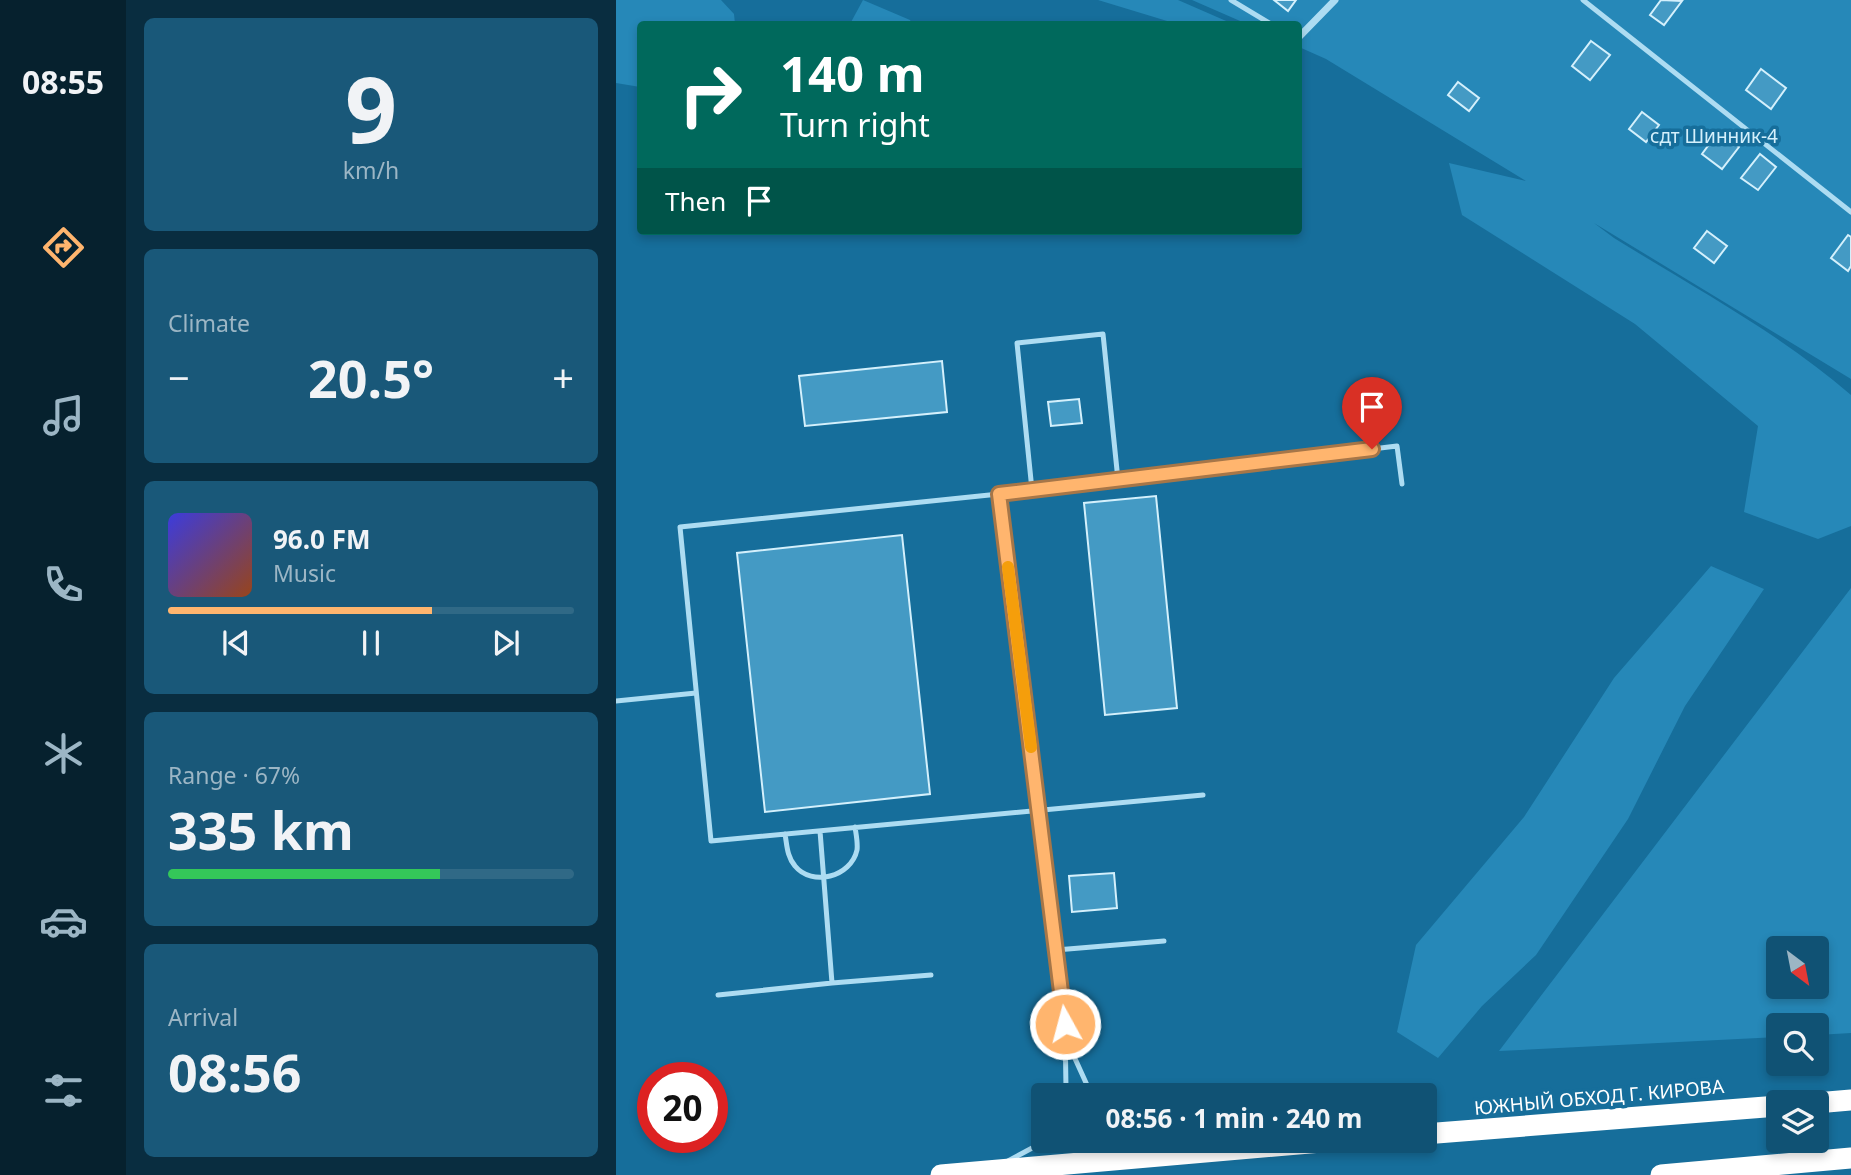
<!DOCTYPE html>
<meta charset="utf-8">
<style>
:root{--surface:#105274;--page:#195879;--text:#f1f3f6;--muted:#9cb6c5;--line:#306986;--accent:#ffb56e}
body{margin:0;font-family:"Noto Sans",sans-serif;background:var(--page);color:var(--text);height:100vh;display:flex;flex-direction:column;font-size:26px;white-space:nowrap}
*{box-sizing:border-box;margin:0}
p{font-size:23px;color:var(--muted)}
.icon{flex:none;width:38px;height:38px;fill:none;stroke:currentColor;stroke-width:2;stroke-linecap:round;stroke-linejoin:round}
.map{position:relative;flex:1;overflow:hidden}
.details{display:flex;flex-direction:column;gap:18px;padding:18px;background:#092d40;width:490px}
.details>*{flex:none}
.hud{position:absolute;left:21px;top:21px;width:665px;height:214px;border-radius:7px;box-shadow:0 4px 10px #0003;background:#00695c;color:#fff;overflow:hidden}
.needle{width:46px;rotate:148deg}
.buttons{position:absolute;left:1150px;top:936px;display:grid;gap:14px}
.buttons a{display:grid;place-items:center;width:63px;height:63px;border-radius:7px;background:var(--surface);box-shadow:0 4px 10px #0003;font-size:35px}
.speed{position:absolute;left:21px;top:1062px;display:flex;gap:14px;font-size:35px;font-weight:700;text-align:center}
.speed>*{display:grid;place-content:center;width:91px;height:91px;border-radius:50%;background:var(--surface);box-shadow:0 4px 10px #0003;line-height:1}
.speed .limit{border:10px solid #d22;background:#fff;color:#111}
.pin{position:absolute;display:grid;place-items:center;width:60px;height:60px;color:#fff;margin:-72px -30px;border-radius:50% 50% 50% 0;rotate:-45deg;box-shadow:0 0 7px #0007}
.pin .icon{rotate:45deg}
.me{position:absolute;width:77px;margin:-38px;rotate:353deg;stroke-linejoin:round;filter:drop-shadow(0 0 5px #0008)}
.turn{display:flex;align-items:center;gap:24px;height:147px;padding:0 28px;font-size:32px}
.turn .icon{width:91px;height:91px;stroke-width:2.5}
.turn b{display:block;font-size:49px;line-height:60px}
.then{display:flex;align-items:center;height:66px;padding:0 28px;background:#0003;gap:14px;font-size:26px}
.big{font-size:52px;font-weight:700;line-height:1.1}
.details .card{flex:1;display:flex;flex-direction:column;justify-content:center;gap:10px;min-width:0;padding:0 24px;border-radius:10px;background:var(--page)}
.details .dial{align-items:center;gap:0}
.dial b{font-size:91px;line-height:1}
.song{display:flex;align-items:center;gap:21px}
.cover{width:84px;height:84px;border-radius:10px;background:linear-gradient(135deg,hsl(240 70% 55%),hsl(20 70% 35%))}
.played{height:7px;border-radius:4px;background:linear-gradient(90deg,var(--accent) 65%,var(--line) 65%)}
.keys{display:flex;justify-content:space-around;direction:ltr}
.heat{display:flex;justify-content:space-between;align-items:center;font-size:38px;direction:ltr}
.charge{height:10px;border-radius:5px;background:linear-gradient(90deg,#34c759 67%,var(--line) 0)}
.trip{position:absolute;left:415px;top:1083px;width:406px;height:70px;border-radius:7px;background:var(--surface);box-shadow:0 4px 10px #0003;font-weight:700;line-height:70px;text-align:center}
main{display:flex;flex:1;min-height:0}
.dock{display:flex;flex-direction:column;width:126px;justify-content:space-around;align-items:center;background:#06212e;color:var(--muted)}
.dock .icon{width:49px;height:49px}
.dock .current{color:var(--accent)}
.dock b{font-size:32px;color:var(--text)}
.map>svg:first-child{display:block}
.green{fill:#2688b8;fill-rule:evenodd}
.building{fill:#449ac4;stroke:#d4f0fc;stroke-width:2}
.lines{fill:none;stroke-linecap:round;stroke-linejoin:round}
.lane{stroke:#addcf2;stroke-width:5}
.street{stroke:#addcf2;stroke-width:7}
.highway{stroke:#fff;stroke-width:21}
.route-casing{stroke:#a67648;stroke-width:18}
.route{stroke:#ffb56e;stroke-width:12}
.slow{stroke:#f59e0b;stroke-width:12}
.labels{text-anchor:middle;stroke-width:7;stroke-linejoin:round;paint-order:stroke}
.park-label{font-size:19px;fill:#d4f0fc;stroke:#166e9b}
.street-label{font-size:19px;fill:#fff;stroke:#166e9b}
</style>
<main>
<nav class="dock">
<b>08:55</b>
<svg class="icon current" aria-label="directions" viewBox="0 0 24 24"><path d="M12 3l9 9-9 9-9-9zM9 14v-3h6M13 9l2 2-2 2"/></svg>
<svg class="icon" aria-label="music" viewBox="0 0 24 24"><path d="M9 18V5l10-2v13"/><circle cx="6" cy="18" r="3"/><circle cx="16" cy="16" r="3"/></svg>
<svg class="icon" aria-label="phone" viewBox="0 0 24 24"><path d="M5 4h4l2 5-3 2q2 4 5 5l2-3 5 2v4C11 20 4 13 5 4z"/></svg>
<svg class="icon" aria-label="climate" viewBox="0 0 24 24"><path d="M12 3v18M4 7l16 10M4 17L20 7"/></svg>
<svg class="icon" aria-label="car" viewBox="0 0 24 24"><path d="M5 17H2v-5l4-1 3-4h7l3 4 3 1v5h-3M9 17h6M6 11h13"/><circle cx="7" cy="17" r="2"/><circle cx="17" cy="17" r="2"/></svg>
<svg class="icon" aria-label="filters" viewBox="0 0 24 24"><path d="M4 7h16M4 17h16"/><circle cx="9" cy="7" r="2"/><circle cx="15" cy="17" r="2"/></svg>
</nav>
<section class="details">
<div class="card dial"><b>9</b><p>km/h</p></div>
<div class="card"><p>Climate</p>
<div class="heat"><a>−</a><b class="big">20.5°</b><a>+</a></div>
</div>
<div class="card">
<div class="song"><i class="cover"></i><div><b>96.0 FM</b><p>Music</p></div></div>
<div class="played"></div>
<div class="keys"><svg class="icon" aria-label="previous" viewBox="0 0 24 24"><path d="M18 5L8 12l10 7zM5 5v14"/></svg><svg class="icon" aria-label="pause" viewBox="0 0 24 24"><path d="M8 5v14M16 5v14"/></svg><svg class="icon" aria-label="next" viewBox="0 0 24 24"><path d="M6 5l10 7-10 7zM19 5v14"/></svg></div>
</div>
<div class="card"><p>Range · 67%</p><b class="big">335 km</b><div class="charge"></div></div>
<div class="card"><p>Arrival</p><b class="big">08:56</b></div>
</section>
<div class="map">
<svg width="1235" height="1175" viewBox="0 0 1235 1175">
<rect width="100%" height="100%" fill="#166e9b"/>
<path class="green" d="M 0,0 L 105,0 L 118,14 L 119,24 L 24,24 L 24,87 L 0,83 Z
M 247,0 L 294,20 L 296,24 L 234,24 Z
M 482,0 L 562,0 L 617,24 L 561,24 Z
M 576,0 L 1235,0 L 1235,379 L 978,223 L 998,238 C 1077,287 1165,334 1235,395 L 1235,526 L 1202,539 L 1128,512 L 1142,426 L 1019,324 L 846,215 L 833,163 L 910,181 L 710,59 L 683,47 L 682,24 L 631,24 Z
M 1095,566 L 1148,589 L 1069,706 L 1012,819 L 920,955 L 866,1006 L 822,1058 L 781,1032 L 800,945 L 908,817 L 998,678 Z
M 1235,588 L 1235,1033 L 1201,1035 L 1200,1026 L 1162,1026 L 1162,1037 L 883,1051 ZM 1200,948 L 1200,987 L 1162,987 L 1162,948 Z"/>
<path class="building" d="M 658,0 L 680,0 L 672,11 Z
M 1045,0 L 1066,1 L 1048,25 L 1034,15 Z
M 975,41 L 994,55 L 974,80 L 956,66 Z
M 1145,69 L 1170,88 L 1155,109 L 1130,90 Z
M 842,82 L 863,98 L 853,111 L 832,95 Z
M 1026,112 L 1043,125 L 1030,142 L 1013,129 Z
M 1103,131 L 1123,147 L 1106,169 L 1086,154 Z
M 1144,154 L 1160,167 L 1142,190 L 1125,178 Z
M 1091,231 L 1111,246 L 1098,263 L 1078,248 Z
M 1232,235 L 1235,237 L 1235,266 L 1232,271 L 1215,258 Z
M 326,361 L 331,412 L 189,426 L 183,376 Z
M 463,399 L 466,423 L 435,426 L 432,402 Z
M 540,496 L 561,708 L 489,715 L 468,503 Z
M 286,535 L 314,794 L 149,812 L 121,553 Z
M 498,873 L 501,908 L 456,912 L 453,876 Z"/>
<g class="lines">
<path class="lane" d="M 615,0 L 655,24
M 967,0 L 1235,212
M 416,490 L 401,343 L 487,334 L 502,480
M 383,494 L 781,446 L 786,484
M 0,701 L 80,693
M 169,834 C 171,845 171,857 179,866 C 196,887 235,877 241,850 C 242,843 240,834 239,827
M 440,950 L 548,941
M 216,983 L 315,975
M 102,995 L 216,983 L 204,831
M 451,1041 L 476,1096
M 448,1096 L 450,1089 L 449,1024 L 383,494 L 64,527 L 95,841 C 259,825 423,810 587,795
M 518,1141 L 533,1150
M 392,1161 L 418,1147 L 427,1138"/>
<path class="street" d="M 682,38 L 719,0"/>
<path class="highway" d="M 1200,1103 L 1235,1100
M 808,1134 L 1162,1106
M 325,1175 L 717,1141
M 1045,1175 L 1235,1158"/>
</g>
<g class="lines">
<defs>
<path id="route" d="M 449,1024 L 383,494 L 756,449"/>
</defs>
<use href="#route" class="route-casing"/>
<use href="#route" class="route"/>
<path class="slow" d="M 392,567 L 415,747"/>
</g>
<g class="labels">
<g class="park-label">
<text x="1098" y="143">сдт Шинник-4</text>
</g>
<g class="street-label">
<text transform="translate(983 1097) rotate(-5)" y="7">ЮЖНЫЙ ОБХОД Г. КИРОВА</text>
</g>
</g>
</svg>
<div class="buttons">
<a><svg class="needle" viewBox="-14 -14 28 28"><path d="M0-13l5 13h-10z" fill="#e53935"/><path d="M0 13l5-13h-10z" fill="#9cb6c5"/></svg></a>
<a><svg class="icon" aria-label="search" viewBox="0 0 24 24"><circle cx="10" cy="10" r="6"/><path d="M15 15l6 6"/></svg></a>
<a><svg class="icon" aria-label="layers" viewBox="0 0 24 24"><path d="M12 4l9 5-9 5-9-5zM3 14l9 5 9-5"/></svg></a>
</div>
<div class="speed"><div class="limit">20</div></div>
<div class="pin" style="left:756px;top:449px;background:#d93025"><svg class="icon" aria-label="arrive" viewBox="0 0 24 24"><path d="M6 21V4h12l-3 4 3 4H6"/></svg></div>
<svg class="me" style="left:449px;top:1024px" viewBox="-20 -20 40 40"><circle r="17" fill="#ffb56e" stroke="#fff" stroke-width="3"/><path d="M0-11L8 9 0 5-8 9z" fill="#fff"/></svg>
<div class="trip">08:56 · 1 min · 240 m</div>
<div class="hud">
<div class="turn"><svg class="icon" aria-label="right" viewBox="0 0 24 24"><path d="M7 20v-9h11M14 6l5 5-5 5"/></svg><div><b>140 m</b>Turn right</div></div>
<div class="then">Then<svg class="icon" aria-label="arrive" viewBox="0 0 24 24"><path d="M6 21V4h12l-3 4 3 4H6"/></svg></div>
</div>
</div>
</main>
